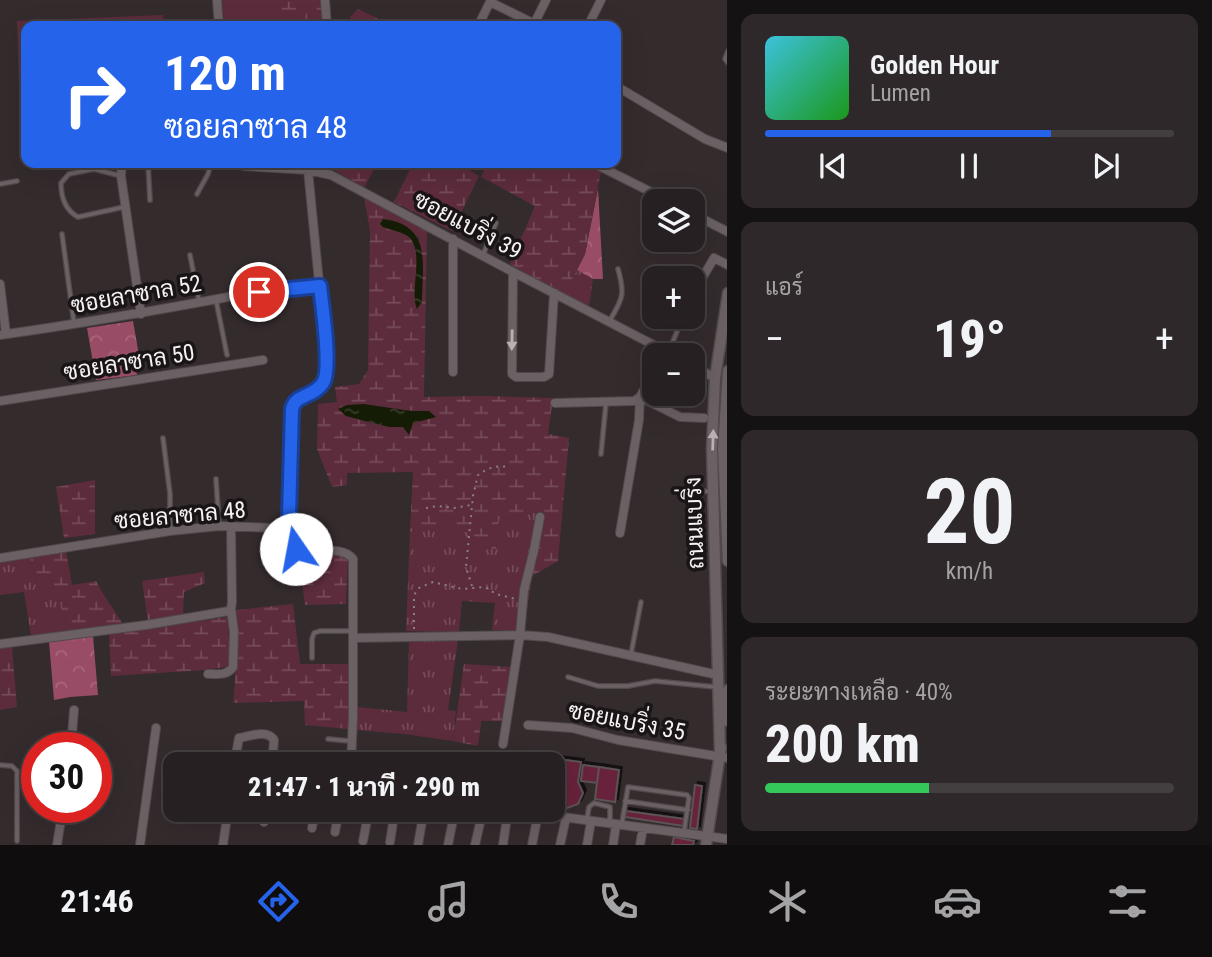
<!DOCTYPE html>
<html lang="th">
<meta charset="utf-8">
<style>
:root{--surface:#272022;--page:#2f282a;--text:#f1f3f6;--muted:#a4a3a5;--line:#433e40;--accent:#2563eb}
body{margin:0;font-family:"Roboto Condensed",Sarabun,sans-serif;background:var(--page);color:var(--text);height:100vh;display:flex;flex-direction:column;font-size:26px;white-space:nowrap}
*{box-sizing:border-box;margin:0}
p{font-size:23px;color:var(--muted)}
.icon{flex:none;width:38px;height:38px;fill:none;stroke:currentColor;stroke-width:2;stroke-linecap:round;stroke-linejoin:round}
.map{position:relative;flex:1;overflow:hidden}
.sheet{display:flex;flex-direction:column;gap:14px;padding:14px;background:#151213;width:485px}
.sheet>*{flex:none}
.banner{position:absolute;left:21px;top:21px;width:600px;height:147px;border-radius:14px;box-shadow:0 7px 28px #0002,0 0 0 2px var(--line);background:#2563eb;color:#fff;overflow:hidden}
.controls{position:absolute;left:642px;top:189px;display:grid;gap:14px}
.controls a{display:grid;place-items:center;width:63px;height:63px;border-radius:14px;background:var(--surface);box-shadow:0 7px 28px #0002,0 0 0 2px var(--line);font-size:35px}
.speed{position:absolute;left:21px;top:732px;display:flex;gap:14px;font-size:35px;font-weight:700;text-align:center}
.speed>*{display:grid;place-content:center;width:91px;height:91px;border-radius:50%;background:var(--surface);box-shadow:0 7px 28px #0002,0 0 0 2px var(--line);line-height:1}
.speed .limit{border:10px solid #d22;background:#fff;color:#111}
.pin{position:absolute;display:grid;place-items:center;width:60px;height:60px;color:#fff;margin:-30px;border:4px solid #fff;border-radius:50%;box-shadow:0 2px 7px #0007}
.me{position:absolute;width:77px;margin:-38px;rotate:348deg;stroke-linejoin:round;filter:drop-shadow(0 0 5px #0008)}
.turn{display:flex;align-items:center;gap:24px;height:147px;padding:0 28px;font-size:32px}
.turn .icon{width:91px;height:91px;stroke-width:2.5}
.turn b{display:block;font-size:49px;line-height:60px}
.big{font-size:52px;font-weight:800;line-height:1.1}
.sheet .card{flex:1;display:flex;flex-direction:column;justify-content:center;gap:10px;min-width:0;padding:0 24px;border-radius:14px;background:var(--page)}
.sheet .dial{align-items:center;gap:0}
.dial b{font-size:91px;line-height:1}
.song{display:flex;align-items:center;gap:21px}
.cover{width:84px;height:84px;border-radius:10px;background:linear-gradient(135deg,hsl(190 70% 55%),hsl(120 70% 35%))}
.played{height:7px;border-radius:4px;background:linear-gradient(90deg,var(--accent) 70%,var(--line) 70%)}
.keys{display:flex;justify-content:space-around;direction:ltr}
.heat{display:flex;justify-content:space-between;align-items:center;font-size:38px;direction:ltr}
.charge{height:10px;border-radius:5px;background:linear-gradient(90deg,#34c759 40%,var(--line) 0)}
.trip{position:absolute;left:163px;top:752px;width:402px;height:70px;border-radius:14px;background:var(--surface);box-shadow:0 7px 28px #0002,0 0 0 2px var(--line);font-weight:800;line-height:70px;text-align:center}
.menu{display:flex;height:112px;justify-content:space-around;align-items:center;background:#100d0e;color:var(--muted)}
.menu .icon{width:49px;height:49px}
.menu .selected{color:var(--accent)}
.menu b{font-size:32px;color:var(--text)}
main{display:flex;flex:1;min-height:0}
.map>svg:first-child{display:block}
.grass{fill:url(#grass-tufts)}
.forest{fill:url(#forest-crowns)}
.wetland{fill:url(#wetland-marsh);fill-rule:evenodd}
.garden{fill:#5d2c3c}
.water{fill:url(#water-ripples)}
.building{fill:#68203b;stroke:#5b5254;stroke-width:2;filter:url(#shadow)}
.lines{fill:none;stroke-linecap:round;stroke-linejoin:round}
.service-casing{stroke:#50494b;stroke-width:6}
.minor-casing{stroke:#50494b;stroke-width:10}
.secondary-casing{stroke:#50494b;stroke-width:13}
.path{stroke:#888082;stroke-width:2;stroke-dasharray:2 5;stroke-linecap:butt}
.service{stroke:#6b6164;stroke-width:3.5}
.minor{stroke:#6b6164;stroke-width:8}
.secondary{stroke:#6b6164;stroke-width:10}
.oneway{fill:#b8b0b2}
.route-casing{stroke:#184099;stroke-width:18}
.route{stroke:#2563eb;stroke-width:12}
.labels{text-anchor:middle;stroke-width:7;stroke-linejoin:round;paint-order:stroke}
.street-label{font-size:23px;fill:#f7f1f2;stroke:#191516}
</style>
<main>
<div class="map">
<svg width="728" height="845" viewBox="0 0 728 845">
<defs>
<pattern id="grass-tufts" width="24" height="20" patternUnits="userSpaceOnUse" patternTransform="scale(1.75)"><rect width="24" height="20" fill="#5d2c3c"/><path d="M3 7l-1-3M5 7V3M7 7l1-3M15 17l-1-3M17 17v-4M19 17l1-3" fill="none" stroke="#754b59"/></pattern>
<pattern id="forest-crowns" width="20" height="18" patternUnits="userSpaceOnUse" patternTransform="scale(1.75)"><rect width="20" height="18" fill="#994c65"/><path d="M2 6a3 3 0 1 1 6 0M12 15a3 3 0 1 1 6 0" fill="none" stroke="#a8667c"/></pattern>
<pattern id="wetland-marsh" width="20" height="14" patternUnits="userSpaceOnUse" patternTransform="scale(1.75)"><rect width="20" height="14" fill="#5d2c3c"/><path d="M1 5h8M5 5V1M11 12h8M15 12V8" fill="none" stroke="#754b59"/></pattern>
<pattern id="water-ripples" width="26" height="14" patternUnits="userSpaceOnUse" patternTransform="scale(1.75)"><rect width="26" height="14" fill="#151c05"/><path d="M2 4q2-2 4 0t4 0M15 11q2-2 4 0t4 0" fill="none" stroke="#383d2a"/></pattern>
<filter id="shadow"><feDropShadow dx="3" dy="-3" stdDeviation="0" flood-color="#0009"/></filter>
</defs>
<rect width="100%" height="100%" fill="#342b2d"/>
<path class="grass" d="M 163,15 L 164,26 L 84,25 L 26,26 C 19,63 26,102 26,140 L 19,88 L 17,21 Z
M 577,270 L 593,279 L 589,306 L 564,295 Z
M 544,511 L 532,576 L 524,630 L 492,630 L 495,603 L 462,601 L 459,632 L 406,631 L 410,532 L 450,526 L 466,531 L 496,549 L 499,519 Z
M 30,557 L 38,588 L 58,589 L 61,608 L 69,630 L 31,636 L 24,592 L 0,595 L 0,562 Z
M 409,640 L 458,640 L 448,710 L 456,711 L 453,741 L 404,734 L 357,730 L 357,707 L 407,712 Z"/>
<path class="forest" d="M 598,189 L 603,279 L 593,279 L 577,270 L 585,254 Z
M 133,321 L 140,361 L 135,363 L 137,375 L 96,380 L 87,328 Z
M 93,636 L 98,695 L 70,697 L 54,700 L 49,642 Z"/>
<path class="wetland" d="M 278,0 L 323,0 L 325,24 L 278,21 Z
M 358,9 L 393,26 L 352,26 L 350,17 Z
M 329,163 L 377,163 L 364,188 L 329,167 Z
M 413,163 L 457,163 L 479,176 L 452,231 L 394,202 Z
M 487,163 L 586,163 L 601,171 L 585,254 L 564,295 L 510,264 L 535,206 L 481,177 Z
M 364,197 L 427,229 L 424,397 L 484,396 L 553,398 L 548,434 L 569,438 L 558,561 L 532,576 L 544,511 L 499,519 L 496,549 L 475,550 L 466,531 L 450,526 L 410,532 L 413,472 L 347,473 L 347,485 L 332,487 L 317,449 L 318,404 L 337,402 L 335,387 L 359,384 L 368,370 L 370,231 ZM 383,227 L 419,237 L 417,308 C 409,289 426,254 409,237 C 403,232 391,230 383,227 ZM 339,409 L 429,411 L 435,417 L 413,423 L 409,434 L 403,427 C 385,427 352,421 339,409 Z
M 95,480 L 95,534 L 64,538 L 56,487 Z
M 66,551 L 72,585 L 96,581 C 104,597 114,609 123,624 L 72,632 L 69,630 L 61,608 L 58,589 L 38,588 L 30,557 Z
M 298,554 L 343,554 L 348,557 L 346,604 L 305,605 Z
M 204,572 L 205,583 L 184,592 L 183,615 L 148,621 L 142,581 Z
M 293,604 L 300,664 L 348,664 L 348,729 L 305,725 L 304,701 L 233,703 L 235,683 L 236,610 Z
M 228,617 L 230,662 L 226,667 L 205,670 L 111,676 L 109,634 Z
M 12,647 L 17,707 L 0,710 L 0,648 Z
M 464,664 L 513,667 L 502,721 L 481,721 L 478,746 L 453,741 Z"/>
<path class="garden" d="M 222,0 L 278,0 L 278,26 L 224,26 Z"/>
<path class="water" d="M 383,219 C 433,225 422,265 422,302 L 417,309 C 409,291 425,253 409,237 C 403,232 391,230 383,227 L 380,224 Z
M 364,404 L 411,411 L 429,411 L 436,417 L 413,423 L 409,435 L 403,427 L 389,427 L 346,416 L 338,409 L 347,405 Z"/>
<path class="building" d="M 535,756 L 581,762 L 578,782 L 583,793 L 578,804 L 567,808 L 553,803 L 553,765 L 533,765 Z
M 583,765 L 599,767 L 597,783 L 581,781 Z
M 599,767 L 619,770 L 615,802 L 595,799 Z
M 695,785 L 702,786 L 697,829 L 690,828 Z
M 626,811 L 685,819 L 684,826 L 625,817 Z
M 674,837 L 694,841 L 693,845 L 672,845 Z"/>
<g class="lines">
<defs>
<path id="service" d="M 328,22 L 346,26
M 728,51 L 725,59 L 728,63
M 148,163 L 150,200
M 121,176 L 94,169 L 69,174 L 61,183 C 61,197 65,210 78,217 L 124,207
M 0,184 L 17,181
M 197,194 L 208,174 L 211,163
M 62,234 L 74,323
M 190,255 L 199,301
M 483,255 L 496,223
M 216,300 L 227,355
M 610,320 C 623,299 625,293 618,269
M 669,351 L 683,317
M 163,438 L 170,494 L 170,529
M 601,454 L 606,403
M 216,479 L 219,524
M 689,511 L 693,493 L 697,492 L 711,491
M 631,654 L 641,602
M 312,658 L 312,639 L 314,633 L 320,631 L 351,631
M 568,677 L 598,686 L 628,686 L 655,681 L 716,687
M 328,739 L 350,741
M 0,765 L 12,766 L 17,771 L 17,841
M 625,801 L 688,810
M 587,819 L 589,807 L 594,803 L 610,807 L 610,822
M 622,823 L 628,787 L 687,795 L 689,798 L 684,832"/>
<path id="minor" d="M 217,0 L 219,26
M 325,0 L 327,26
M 490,2 L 539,26
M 478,26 L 491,0
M 533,26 L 546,0
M 588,26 L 601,0
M 616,86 L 705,139 L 728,148
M 122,163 L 121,176 L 141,314
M 234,163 L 244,166 L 308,170 L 331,175 L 513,272 L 673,355
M 593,163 L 669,201
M 693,214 L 728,232
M 513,272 L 512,374 L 516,377 L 544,377 L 549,374 L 554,293
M 0,284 L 6,334
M 697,287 L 714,258 L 728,265
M 0,335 C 86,323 170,308 255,292 C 277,289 298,289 320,286
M 693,366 L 715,378
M 453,372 L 453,239
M 0,401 L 263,360
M 555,403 L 634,401 L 640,397 L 654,372
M 289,517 L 293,542 L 296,549 C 313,553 343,545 353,559 L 353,716 L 351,765
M 620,533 L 639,420 L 640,397 L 680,417 L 704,418
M 0,558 L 170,531 L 219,526 L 273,528 L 283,524 L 289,517 L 292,405 C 297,399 299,399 306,397 C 322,391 325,378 327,364 L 308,170
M 353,638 L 520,635 L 548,637 L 718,675
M 0,644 L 146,625 L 229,611 L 231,609 L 232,602 L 231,527
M 208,674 C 218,674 227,676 233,667 L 234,632 L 231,609
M 528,725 L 572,728 L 618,740 L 728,758
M 503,744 L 520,635 L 524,590 L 534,550 L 540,517
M 71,747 L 74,710
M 234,765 L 239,738 C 251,736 267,729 274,740 L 272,765
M 510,810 L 728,839
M 264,822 L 266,810
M 312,828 L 315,810
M 335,832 L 339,810
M 363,841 L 369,810
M 390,842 L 395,810
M 57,845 L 63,807
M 140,845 L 156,728
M 223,845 L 228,810
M 418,845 L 424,810
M 448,845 L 455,810
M 475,845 L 483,810
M 503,845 L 508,810
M 532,845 L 538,814
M 560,845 L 566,818
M 587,845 L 591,821
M 613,845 L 616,825
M 640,845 L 643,828"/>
<path id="secondary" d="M 728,371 L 723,449 L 728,561
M 724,721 L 728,690
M 720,753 L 712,448 L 715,378 L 728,293
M 706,845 L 721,747"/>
</defs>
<use href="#service" class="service-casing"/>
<use href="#minor" class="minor-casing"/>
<use href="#secondary" class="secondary-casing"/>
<path class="path" d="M 426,508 L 438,506 L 454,508 L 471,505
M 472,586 L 466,567 L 473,496 L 478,475 C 488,468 496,465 508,467
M 414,629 L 414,595 L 419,588 L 433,582 L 462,589 L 485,587 L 496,594 L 516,599"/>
<use href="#service" class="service"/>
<use href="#minor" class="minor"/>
<use href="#secondary" class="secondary"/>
</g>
<defs><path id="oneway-solid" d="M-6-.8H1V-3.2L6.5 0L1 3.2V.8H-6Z" transform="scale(1.75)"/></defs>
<g class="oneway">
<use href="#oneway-solid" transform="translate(512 340) rotate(91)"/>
<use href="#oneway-solid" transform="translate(713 440) rotate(-88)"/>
</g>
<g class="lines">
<defs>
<path id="route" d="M 259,292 L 320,286 C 322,305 332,369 323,383 C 314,397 295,394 292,409 L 289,517 L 293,542 L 296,549"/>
</defs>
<use href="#route" class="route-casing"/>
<use href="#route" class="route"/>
</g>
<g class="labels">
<g class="street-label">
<text transform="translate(468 225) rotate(28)" y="8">ซอยแบริ่ง 39</text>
<text transform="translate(136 294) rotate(-10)" y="8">ซอยลาซาล 52</text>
<text transform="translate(129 362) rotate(-9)" y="8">ซอยลาซาล 50</text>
<text transform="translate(180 515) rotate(-5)" y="8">ซอยลาซาล 48</text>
<text transform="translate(694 523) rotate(-92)" y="8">ถนนแบริ่ง</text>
<text transform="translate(627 721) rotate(11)" y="8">ซอยแบริ่ง 35</text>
</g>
</g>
</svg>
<div class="controls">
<a><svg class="icon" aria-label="layers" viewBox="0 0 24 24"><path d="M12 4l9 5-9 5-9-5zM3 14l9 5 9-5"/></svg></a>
<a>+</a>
<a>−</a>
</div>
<div class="speed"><div class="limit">30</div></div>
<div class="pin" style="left:259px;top:292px;background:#d93025"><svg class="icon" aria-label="arrive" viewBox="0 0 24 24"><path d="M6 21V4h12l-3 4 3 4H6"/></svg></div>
<svg class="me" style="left:296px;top:549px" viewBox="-20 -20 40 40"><circle r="19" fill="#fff"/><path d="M0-13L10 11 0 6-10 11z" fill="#2563eb"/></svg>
<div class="trip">21:47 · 1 นาที · 290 m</div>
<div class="banner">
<div class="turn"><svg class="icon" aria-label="right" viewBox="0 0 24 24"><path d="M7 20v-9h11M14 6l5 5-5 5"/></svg><div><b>120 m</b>ซอยลาซาล 48</div></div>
</div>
</div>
<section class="sheet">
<div class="card">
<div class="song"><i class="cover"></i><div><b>Golden Hour</b><p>Lumen</p></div></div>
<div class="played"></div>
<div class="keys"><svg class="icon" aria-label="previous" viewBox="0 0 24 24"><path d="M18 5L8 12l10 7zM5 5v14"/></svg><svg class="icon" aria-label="pause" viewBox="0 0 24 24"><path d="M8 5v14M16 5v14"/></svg><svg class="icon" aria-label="next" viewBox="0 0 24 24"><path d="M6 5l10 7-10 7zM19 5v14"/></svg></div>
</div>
<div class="card"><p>แอร์</p>
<div class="heat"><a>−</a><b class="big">19°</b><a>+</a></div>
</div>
<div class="card dial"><b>20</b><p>km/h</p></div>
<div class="card"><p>ระยะทางเหลือ · 40%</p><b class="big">200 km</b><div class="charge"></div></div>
</section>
</main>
<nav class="menu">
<b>21:46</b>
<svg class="icon selected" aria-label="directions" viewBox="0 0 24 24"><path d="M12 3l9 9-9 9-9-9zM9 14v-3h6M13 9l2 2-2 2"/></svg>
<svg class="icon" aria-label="music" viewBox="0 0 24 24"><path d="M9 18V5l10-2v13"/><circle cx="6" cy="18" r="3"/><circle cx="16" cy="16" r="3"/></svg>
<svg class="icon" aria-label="phone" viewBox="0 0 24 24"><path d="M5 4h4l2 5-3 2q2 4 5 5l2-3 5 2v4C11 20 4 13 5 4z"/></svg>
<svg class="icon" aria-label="climate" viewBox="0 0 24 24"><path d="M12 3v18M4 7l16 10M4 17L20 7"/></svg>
<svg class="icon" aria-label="car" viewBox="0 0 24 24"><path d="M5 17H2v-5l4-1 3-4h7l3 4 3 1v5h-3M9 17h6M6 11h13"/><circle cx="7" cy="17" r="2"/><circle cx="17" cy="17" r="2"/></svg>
<svg class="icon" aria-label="filters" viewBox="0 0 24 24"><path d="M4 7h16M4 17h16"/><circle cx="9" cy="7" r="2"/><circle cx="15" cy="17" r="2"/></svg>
</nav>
